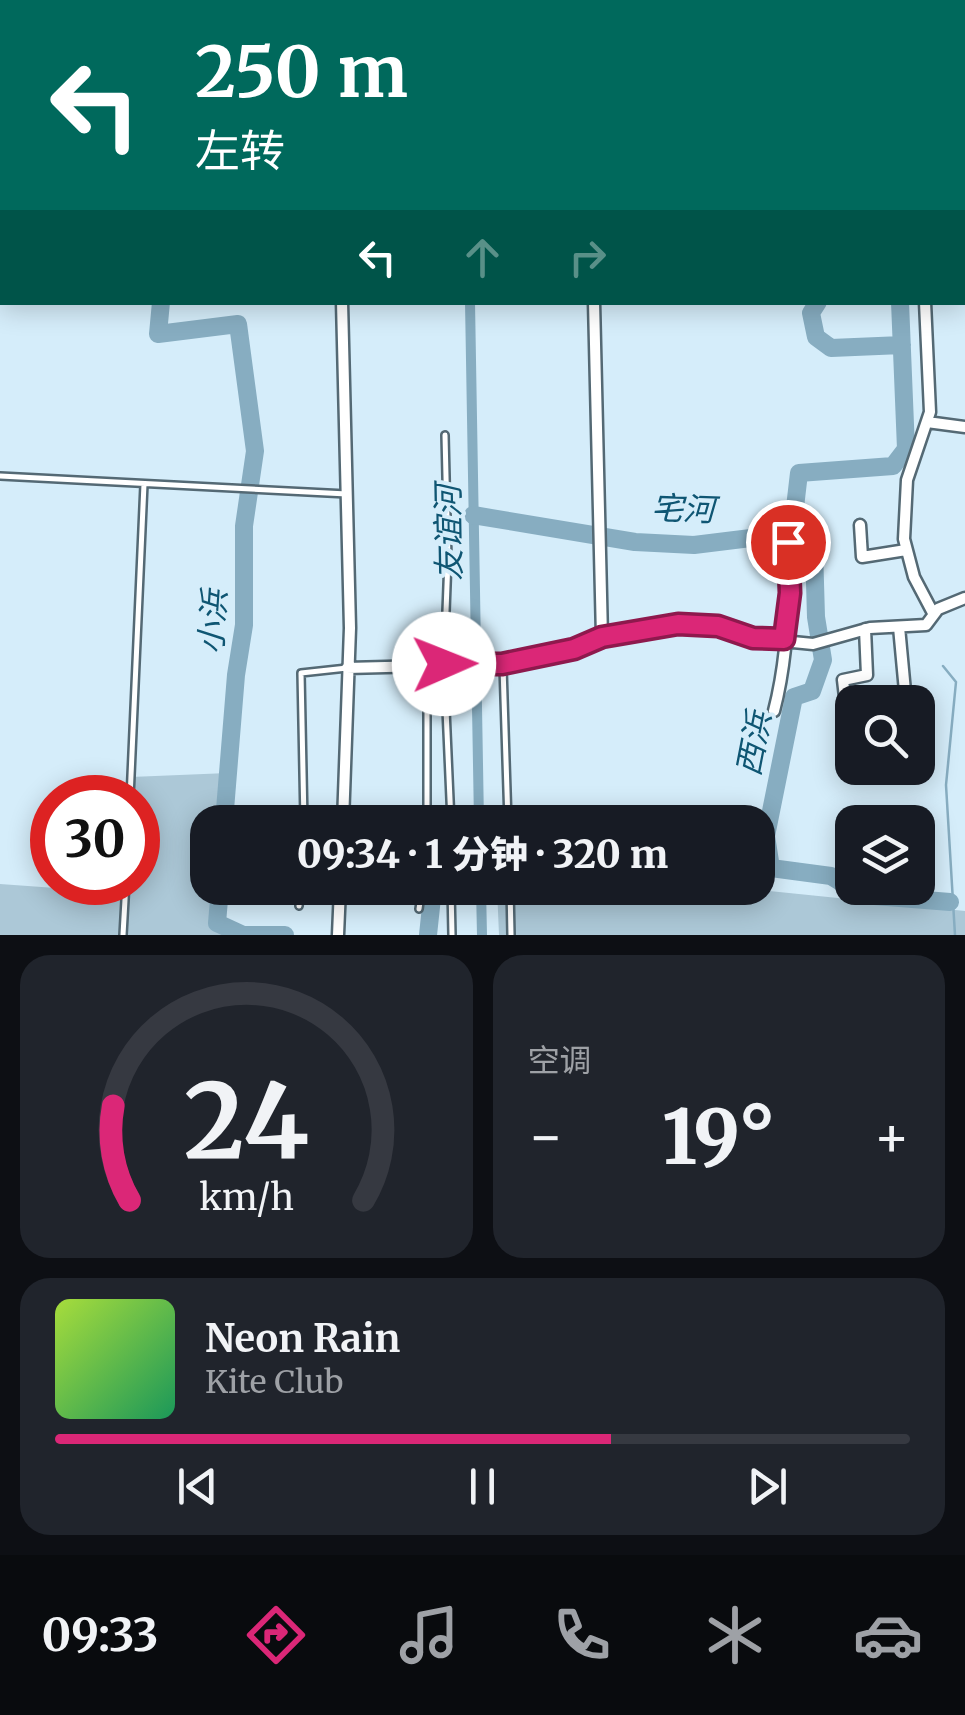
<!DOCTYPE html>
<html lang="zh">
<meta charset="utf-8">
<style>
:root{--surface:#171b24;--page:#20242c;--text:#f1f3f6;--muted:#9ea1a6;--line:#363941;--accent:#db2777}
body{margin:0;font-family:Merriweather,"Noto Sans SC",serif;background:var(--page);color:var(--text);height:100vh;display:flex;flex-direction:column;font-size:38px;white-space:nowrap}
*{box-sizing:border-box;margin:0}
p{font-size:32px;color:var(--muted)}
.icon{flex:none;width:55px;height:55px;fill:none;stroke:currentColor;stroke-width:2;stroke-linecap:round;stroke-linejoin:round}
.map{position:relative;height:935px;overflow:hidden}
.panel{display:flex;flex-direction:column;gap:20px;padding:20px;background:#0d0f14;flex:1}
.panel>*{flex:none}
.banner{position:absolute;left:0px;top:0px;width:965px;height:305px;box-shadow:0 5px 25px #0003;background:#00695c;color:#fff;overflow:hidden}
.fabs{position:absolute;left:835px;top:685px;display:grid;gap:20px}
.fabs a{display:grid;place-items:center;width:100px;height:100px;border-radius:20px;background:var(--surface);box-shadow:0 5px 25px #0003;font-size:50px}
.speed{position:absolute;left:30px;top:775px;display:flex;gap:20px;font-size:50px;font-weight:700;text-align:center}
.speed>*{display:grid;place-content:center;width:130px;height:130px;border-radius:50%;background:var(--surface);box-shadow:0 5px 25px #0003;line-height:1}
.speed .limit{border:15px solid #d22;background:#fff;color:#111}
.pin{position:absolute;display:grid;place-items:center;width:85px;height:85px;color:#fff;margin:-42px;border:5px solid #fff;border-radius:50%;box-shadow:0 2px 10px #0007}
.me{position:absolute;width:110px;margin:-55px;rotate:89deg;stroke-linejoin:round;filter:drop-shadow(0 0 8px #0008)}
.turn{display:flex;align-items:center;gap:35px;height:210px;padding:0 30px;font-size:45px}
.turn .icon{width:130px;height:130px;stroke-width:2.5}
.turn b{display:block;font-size:70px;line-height:85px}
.lanes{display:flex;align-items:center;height:95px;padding:0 30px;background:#0003;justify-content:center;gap:50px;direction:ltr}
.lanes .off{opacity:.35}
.big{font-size:75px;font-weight:800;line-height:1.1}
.panel .card{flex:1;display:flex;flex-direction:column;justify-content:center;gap:15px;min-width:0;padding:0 35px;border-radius:30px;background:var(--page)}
.panel .dial{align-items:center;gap:0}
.dial svg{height:260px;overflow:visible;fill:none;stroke:var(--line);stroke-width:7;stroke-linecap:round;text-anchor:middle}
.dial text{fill:var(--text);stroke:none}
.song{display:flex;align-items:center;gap:30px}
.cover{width:120px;height:120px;border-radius:15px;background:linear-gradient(135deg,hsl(80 70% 55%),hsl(150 70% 35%))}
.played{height:10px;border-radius:5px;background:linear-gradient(90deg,var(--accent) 65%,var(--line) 65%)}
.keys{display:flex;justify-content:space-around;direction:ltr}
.heat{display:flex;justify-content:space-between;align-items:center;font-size:55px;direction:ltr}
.panel .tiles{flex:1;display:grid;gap:20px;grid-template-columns:1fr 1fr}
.card:last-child{grid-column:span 2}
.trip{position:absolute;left:190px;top:805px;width:585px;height:100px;border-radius:30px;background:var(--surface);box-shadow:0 5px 25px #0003;font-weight:800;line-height:100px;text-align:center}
.tab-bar{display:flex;height:160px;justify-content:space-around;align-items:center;background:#090b0e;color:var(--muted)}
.tab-bar .icon{width:70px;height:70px}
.tab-bar .active{color:var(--accent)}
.tab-bar b{font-size:45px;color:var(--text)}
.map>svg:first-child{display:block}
.green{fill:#acc8d7}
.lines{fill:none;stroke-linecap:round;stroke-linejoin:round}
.stream{stroke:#87adc1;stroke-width:2.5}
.canal{stroke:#87adc1;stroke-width:10}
.river{stroke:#87adc1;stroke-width:18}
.lane-casing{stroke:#546974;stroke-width:10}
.street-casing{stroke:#546974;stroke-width:15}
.path{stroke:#7a8a92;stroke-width:2.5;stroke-dasharray:10 5;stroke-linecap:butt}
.lane{stroke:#fff;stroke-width:5}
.street{stroke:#fff;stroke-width:10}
.route-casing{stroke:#8e194d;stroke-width:25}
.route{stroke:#db2777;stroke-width:18}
.labels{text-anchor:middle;stroke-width:8;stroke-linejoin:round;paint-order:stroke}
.water-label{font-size:32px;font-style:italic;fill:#0f5673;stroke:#d5edfa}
</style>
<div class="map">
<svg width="965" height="935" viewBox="0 0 965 935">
<rect width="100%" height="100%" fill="#d5edfa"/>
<path class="green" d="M 228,773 L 225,822 L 208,822 L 208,888 L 220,888 L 218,923 L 243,935 L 331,935 L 0,935 L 0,884 L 125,893 L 126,883 L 138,882 L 138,798 L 130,797 L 131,777 Z
M 497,888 L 741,888 L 965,911 L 965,935 L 499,935 Z"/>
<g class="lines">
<path class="stream" d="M 943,666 L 956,682 L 946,785 L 955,935"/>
<path class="canal" d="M 465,0 L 465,2
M 470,302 L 479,822
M 481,888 L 482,935"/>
<path class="river" d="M 954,2 L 954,0
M 0,219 L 2,219
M 161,302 L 158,334 L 238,324 L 255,451 L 244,526 L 244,625 L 236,675 L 224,822
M 818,302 L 811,313 L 816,337 L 831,348 L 902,345
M 473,515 L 635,542 L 694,545 L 792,533 L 799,473 L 893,466 L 906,449 L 900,302
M 792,533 L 814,548 L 816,617 L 823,660 L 812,691 L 794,697 L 766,836 L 771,868 L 831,876 L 862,895 L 950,902
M 220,888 L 217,923 L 243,935 L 285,935
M 428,935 L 433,888"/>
<defs>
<path id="lane" d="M 445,435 L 448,559 L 444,664 L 451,822
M 0,476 L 347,494
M 423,666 L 427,680 L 427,822
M 503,667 L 508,822
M 130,798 L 144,484
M 304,822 L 301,673 L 347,668
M 451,888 L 452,935
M 510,888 L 511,935
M 299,906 L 301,888
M 419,909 L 422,888
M 123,935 L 126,882"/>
<path id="street" d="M 334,0 L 334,2
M 962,145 L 965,145
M 342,302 L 350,628 L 343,822
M 594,302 L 602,637
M 925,302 L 930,412 L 907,480 L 904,539 L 914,577 L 933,613
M 927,422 L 965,427
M 860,525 L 862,557 L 906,550
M 899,627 L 906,702
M 347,668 L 503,664 L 574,649 L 602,637 L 678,624 L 729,627 L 753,638 L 813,644 L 870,628 L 926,625 L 938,609 L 965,598
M 774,711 C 788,657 790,598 788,542
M 852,723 L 848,723 L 843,680 L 867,675 L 865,629
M 338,935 L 340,888"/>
</defs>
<use href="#lane" class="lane-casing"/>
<use href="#street" class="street-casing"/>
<path class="path" d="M 0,283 L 2,283"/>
<use href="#lane" class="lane"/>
<use href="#street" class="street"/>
</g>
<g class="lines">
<defs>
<path id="route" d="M 444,664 L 502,664 L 574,649 L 602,637 L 678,624 L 718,626 L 753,638 L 784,639 L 790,593 L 788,542"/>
</defs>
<use href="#route" class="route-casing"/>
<use href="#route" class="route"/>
</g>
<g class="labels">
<g class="water-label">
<text transform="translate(683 509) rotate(2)" y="11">宅河</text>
<text transform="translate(449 533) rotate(-91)" y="11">友谊河</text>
<text transform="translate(213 622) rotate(-86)" y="11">小浜</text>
<text transform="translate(754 744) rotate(-79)" y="11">西浜</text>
</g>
</g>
</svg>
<div class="fabs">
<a><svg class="icon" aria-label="search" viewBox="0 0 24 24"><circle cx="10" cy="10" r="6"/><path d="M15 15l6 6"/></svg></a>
<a><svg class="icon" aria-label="layers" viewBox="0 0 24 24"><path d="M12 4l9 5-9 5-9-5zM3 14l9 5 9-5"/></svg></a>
</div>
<div class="speed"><div class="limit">30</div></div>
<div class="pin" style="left:788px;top:542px;background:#d93025"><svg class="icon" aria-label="arrive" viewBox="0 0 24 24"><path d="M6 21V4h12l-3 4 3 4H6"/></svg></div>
<svg class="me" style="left:444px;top:664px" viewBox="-20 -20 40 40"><circle r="19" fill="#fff"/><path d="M0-13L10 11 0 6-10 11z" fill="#db2777"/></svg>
<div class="trip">09:34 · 1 分钟 · 320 m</div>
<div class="banner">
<div class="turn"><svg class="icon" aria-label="left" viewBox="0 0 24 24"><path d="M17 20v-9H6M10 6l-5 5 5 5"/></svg><div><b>250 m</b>左转</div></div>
<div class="lanes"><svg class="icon" aria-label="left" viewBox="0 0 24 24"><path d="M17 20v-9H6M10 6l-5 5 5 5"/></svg><svg class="icon off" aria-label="ahead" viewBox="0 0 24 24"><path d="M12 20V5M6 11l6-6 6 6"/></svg><svg class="icon off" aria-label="right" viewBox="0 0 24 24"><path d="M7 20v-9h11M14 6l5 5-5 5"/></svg></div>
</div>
</div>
<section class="panel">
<div class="tiles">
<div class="card dial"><svg viewBox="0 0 100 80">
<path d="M14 69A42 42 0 1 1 86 69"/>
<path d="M14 69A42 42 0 0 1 9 40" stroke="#db2777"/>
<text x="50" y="56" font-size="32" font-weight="700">24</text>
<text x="50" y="72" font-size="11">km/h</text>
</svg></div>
<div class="card"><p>空调</p>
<div class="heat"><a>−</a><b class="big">19°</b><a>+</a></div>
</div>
<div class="card">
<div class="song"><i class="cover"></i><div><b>Neon Rain</b><p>Kite Club</p></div></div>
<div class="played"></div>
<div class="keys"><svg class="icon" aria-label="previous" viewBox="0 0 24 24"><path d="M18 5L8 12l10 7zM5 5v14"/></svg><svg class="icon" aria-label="pause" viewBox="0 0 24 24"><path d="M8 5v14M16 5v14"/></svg><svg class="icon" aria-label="next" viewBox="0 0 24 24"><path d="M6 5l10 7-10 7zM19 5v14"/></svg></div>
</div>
</div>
</section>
<nav class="tab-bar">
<b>09:33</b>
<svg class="icon active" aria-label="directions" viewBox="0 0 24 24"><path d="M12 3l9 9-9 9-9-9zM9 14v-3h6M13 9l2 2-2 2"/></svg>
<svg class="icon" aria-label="music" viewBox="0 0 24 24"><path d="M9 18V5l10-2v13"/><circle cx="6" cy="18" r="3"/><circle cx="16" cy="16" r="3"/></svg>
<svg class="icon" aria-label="phone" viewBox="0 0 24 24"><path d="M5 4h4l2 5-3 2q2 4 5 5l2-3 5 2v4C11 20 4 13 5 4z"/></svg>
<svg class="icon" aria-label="climate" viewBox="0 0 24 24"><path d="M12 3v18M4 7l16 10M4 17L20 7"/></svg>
<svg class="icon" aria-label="car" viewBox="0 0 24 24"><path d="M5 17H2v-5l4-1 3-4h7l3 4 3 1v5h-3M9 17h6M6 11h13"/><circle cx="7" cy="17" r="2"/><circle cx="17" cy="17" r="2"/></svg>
</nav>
